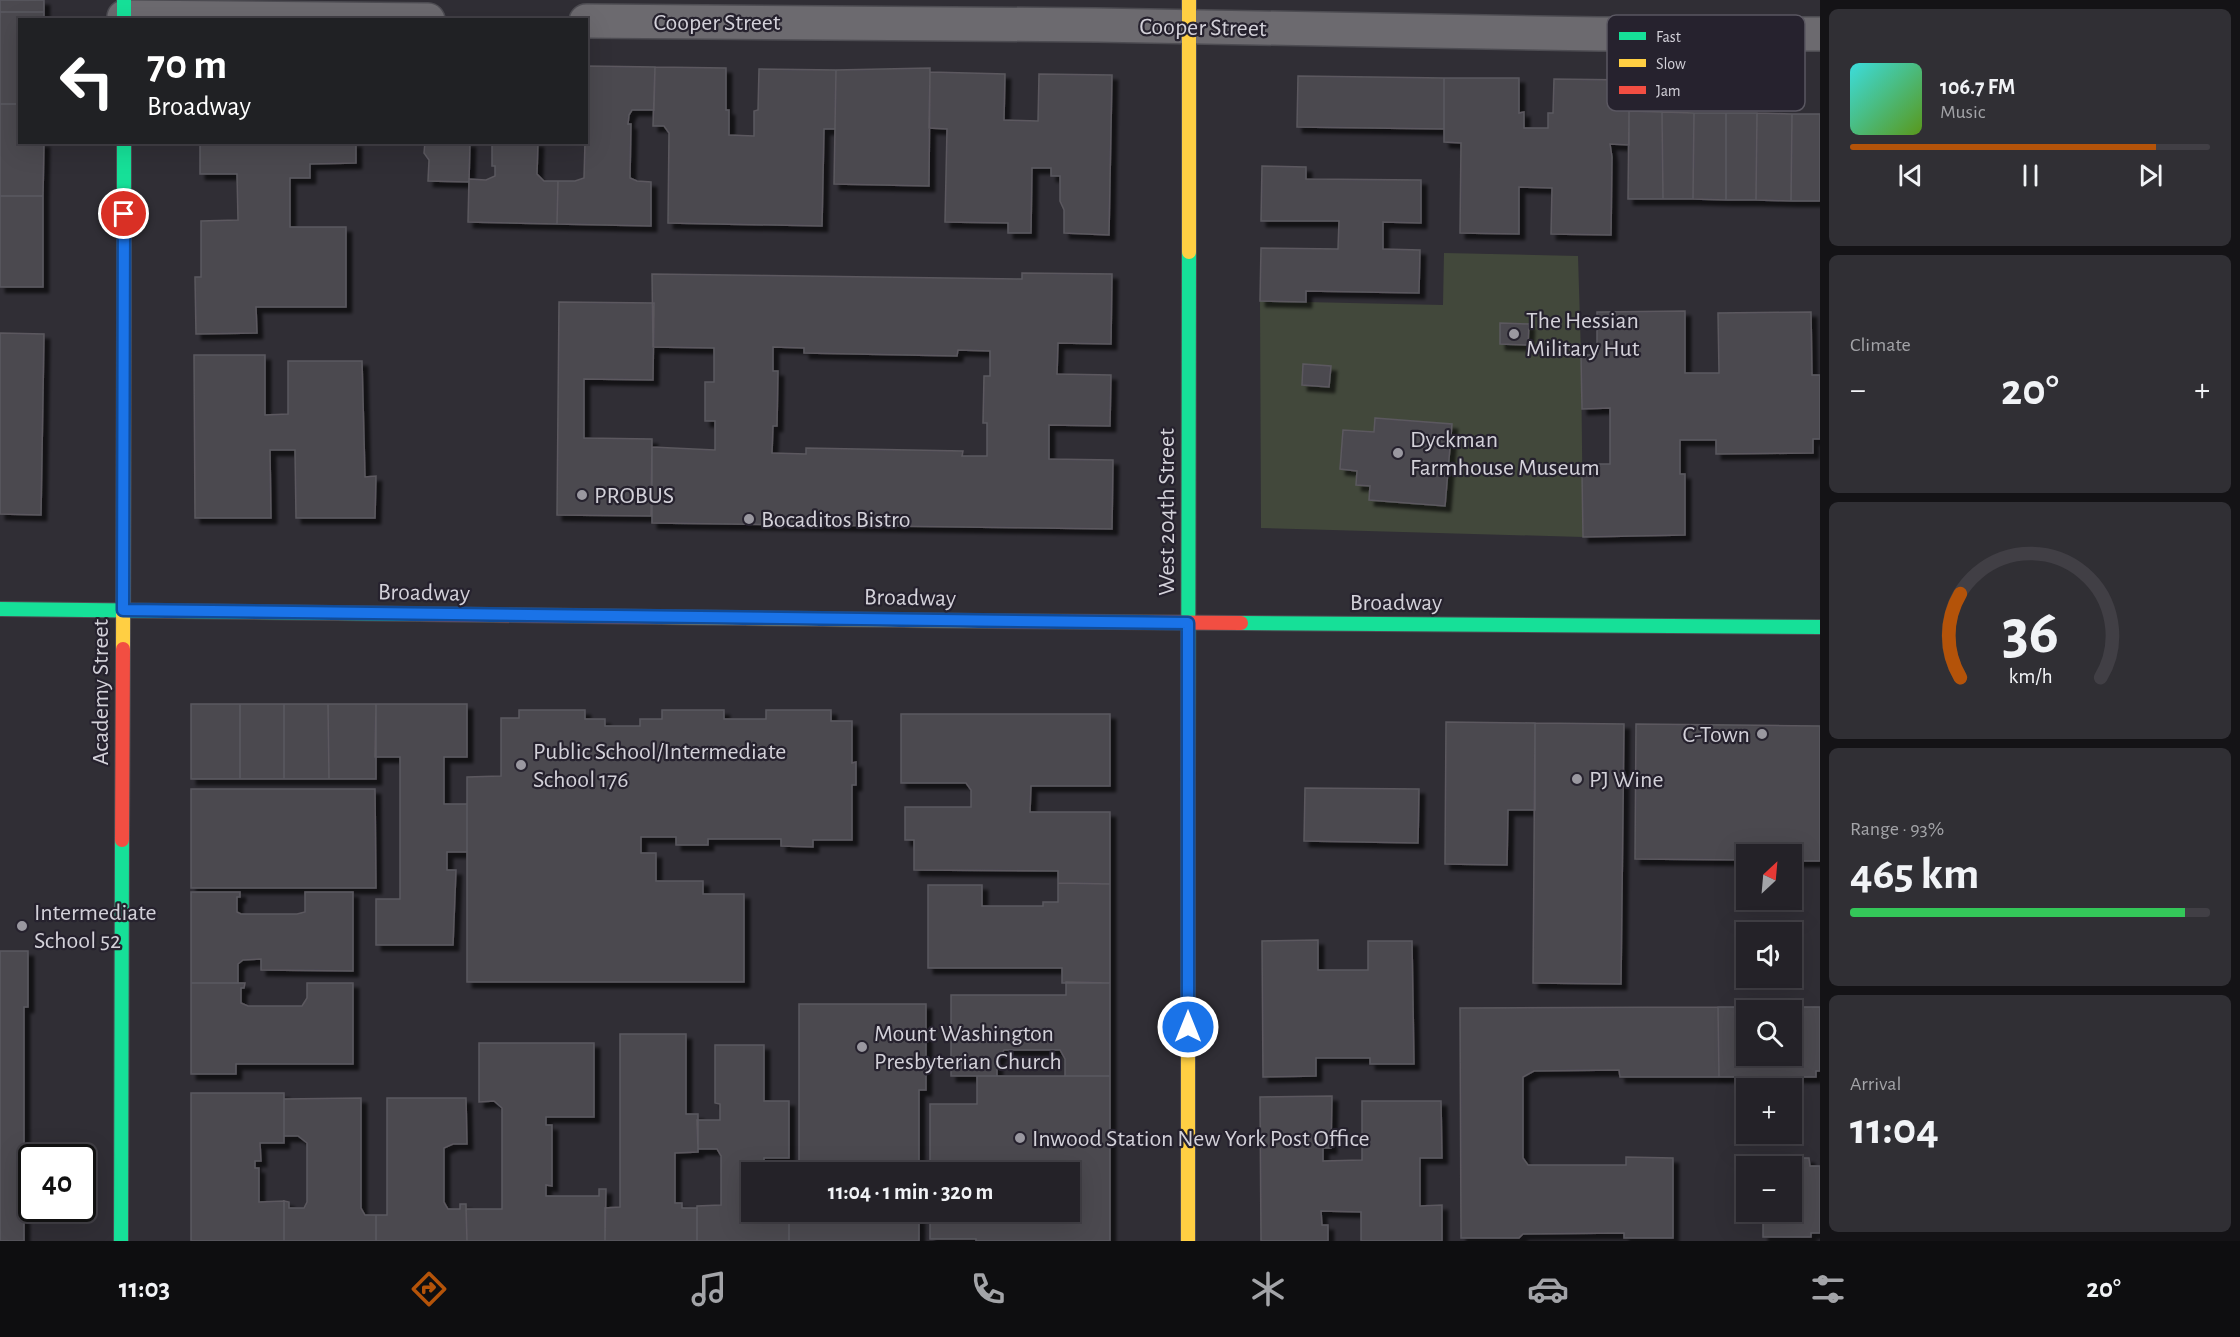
<!DOCTYPE html>
<meta charset="utf-8">
<style>
:root{--surface:#242228;--page:#302f34;--text:#f1f3f6;--muted:#a3a4a8;--line:#413f45;--accent:#b45309}
body{margin:0;font-family:"Alegreya Sans",sans-serif;background:var(--page);color:var(--text);height:100vh;display:flex;flex-direction:column;font-size:22px;white-space:nowrap}
*{box-sizing:border-box;margin:0}
p{font-size:20px;color:var(--muted)}
.icon{flex:none;width:33px;height:33px;fill:none;stroke:currentColor;stroke-width:2;stroke-linecap:round;stroke-linejoin:round}
.map{position:relative;flex:1;overflow:hidden}
.side{display:flex;flex-direction:column;gap:9px;padding:9px;background:#141316;width:420px}
.side>*{flex:none}
.guide{position:absolute;left:18px;top:18px;width:570px;height:126px;border-radius:0px;box-shadow:0 6px 24px #0002,0 0 0 2px var(--line);background:#202124;color:#fff;overflow:hidden}
.needle{width:39px;rotate:26deg}
.controls{position:absolute;left:1736px;top:844px;display:grid;gap:12px}
.controls a{display:grid;place-items:center;width:66px;height:66px;border-radius:0px;background:var(--surface);box-shadow:0 6px 24px #0002,0 0 0 2px var(--line);font-size:30px}
.speed{position:absolute;left:18px;top:1144px;display:flex;gap:12px;font-size:30px;font-weight:700;text-align:center}
.speed>*{display:grid;place-content:center;width:78px;height:78px;border-radius:50%;background:var(--surface);box-shadow:0 6px 24px #0002,0 0 0 2px var(--line);line-height:1}
.speed .limit{border:3px solid #111;border-radius:9px;background:#fff;color:#111}
.pin{position:absolute;display:grid;place-items:center;width:51px;height:51px;color:#fff;margin:-26px;border:3px solid #fff;border-radius:50%;box-shadow:0 2px 6px #0007}
.me{position:absolute;width:66px;margin:-33px;rotate:0deg;stroke-linejoin:round;filter:drop-shadow(0 0 4px #0008)}
.turn{display:flex;align-items:center;gap:21px;height:126px;padding:0 30px;font-size:27px}
.turn .icon{width:78px;height:78px;stroke-width:2.5}
.turn b{display:block;font-size:42px;line-height:51px}
.big{font-size:45px;font-weight:700;line-height:1.1}
.side .widget{flex:1;display:flex;flex-direction:column;justify-content:center;gap:9px;min-width:0;padding:0 21px;border-radius:9px;background:var(--page)}
.side .dial{align-items:center;gap:0}
.dial svg{height:156px;overflow:visible;fill:none;stroke:var(--line);stroke-width:7;stroke-linecap:round;text-anchor:middle}
.dial text{fill:var(--text);stroke:none}
.song{display:flex;align-items:center;gap:18px}
.cover{width:72px;height:72px;border-radius:9px;background:linear-gradient(135deg,hsl(180 70% 55%),hsl(90 70% 35%))}
.played{height:6px;border-radius:3px;background:linear-gradient(90deg,var(--accent) 85%,var(--line) 85%)}
.keys{display:flex;justify-content:space-around;direction:ltr}
.heat{display:flex;justify-content:space-between;align-items:center;font-size:33px;direction:ltr}
.charge{height:9px;border-radius:4px;background:linear-gradient(90deg,#34c759 93%,var(--line) 0)}
.trip{position:absolute;left:741px;top:1162px;width:339px;height:60px;border-radius:0px;background:var(--surface);box-shadow:0 6px 24px #0002,0 0 0 2px var(--line);font-weight:700;line-height:60px;text-align:center}
.tab-bar{display:flex;height:96px;justify-content:space-around;align-items:center;background:#0e0e10;color:var(--muted)}
.tab-bar .icon{width:42px;height:42px}
.tab-bar .current{color:var(--accent)}
.tab-bar b{font-size:27px;color:var(--text)}
main{display:flex;flex:1;min-height:0}
.map>svg:first-child{display:block}
.green{fill:#42483b}
.building{fill:#4b4850;stroke:#5b595f;stroke-width:1.5;fill-rule:evenodd;filter:url(#shadow)}
.lines{fill:none;stroke-linecap:round;stroke-linejoin:round}
.street-casing{stroke:#4d4c52;stroke-width:36}
.fast-casing{stroke:#4d4c52;stroke-width:16}
.slow-casing{stroke:#4d4c52;stroke-width:16}
.jam-casing{stroke:#4d4c52;stroke-width:16}
.street{stroke:#6c6a6f;stroke-width:33}
.fast{stroke:#16e098;stroke-width:14}
.slow{stroke:#ffcf43;stroke-width:14}
.jam{stroke:#f24e42;stroke-width:14}
.route-casing{stroke:#114b97;stroke-width:15}
.route{stroke:#1a73e8;stroke-width:10}
.poi-dot{fill:#9a98a0;stroke:#26222e;stroke-width:2}
.labels{text-anchor:middle;stroke-width:4.5;stroke-linejoin:round;paint-order:stroke}
.street-label{font-size:24px;fill:#d3d1d9;stroke:#26222e}
.poi-label{font-size:24px;fill:#d3d1d9;stroke:#26222e;text-anchor:start}
.key{fill:#26222e;stroke:#5a5761;stroke-width:1.5}
.key-label{font-size:16px;fill:#d3d1d9}
</style>
<main>
<div class="map">
<svg width="1820" height="1241" viewBox="0 0 1820 1241">
<defs>
<filter id="shadow"><feDropShadow dx="5.5" dy="5.5" stdDeviation="1.5" flood-color="#0009"/></filter>
</defs>
<rect width="100%" height="100%" fill="#302e35"/>
<path class="green" d="M 1444,253 L 1578,256 L 1581,355 L 1583,537 L 1261,528 L 1260,301 L 1443,305 Z"/>
<path class="building" d="M 0,0 L 44,0 L 44,12 L 0,12 Z
M 0,12 L 44,12 L 44,20 L 20,20 L 20,104 L 0,104 Z
M 586,66 L 655,67 L 654,110 L 632,110 L 629,115 L 628,124 L 631,124 L 630,178 L 637,181 L 651,182 L 651,226 L 557,224 L 558,181 L 575,181 L 584,178 L 585,142 L 586,142 Z
M 655,67 L 726,68 L 726,110 L 729,110 L 729,135 L 754,136 L 754,111 L 758,110 L 759,69 L 836,70 L 835,129 L 824,129 L 822,226 L 668,223 L 669,133 L 664,126 L 653,126 Z
M 930,68 L 929,186 L 834,184 L 836,70 Z
M 930,72 L 1005,74 L 1004,120 L 1038,121 L 1039,74 L 1112,75 L 1109,235 L 1064,233 L 1064,210 L 1060,201 L 1060,176 L 1051,176 L 1051,168 L 1032,168 L 1031,233 L 1008,233 L 1008,223 L 945,222 L 947,129 L 929,128 Z
M 1298,76 L 1444,78 L 1444,129 L 1297,127 Z
M 1444,78 L 1519,78 L 1519,113 L 1524,112 L 1524,128 L 1548,128 L 1548,113 L 1553,113 L 1554,79 L 1629,80 L 1629,145 L 1610,144 L 1612,157 L 1611,235 L 1551,234 L 1552,188 L 1519,187 L 1519,234 L 1460,233 L 1461,143 L 1444,142 Z
M 0,104 L 20,104 L 20,142 L 44,142 L 43,196 L 0,196 Z
M 1629,111 L 1662,112 L 1663,199 L 1628,199 Z
M 1662,112 L 1694,113 L 1693,199 L 1663,199 Z
M 1694,113 L 1726,113 L 1726,200 L 1693,199 Z
M 1726,113 L 1757,113 L 1756,200 L 1726,200 Z
M 1757,113 L 1792,114 L 1791,201 L 1756,200 Z
M 1792,114 L 1820,114 L 1820,201 L 1791,201 Z
M 200,142 L 356,142 L 356,163 L 310,164 L 310,178 L 290,178 L 290,227 L 346,227 L 346,307 L 256,307 L 257,333 L 196,334 L 195,277 L 201,277 L 201,221 L 238,220 L 237,174 L 200,174 Z
M 425,142 L 470,142 L 469,182 L 428,181 L 429,160 L 424,153 Z
M 492,142 L 538,142 L 537,174 L 544,181 L 558,181 L 557,224 L 468,222 L 469,179 L 486,180 L 495,176 L 495,166 L 492,166 Z
M 1262,166 L 1306,167 L 1306,179 L 1421,180 L 1421,223 L 1383,222 L 1383,249 L 1420,250 L 1419,293 L 1306,291 L 1306,302 L 1260,301 L 1261,248 L 1338,249 L 1339,221 L 1261,221 Z
M 0,196 L 43,196 L 43,287 L 0,287 Z
M 1022,273 L 1112,274 L 1111,344 L 1058,343 L 1057,374 L 1111,375 L 1110,426 L 1049,425 L 1049,459 L 1113,460 L 1112,529 L 652,523 L 652,447 L 715,450 L 715,421 L 705,421 L 705,382 L 714,382 L 714,348 L 653,347 L 652,274 L 1022,279 ZM 773,347 L 804,348 L 804,353 L 957,356 L 958,350 L 990,351 L 990,376 L 984,376 L 983,423 L 987,423 L 987,456 L 962,456 L 963,451 L 806,448 L 806,454 L 772,453 L 773,426 L 777,426 L 778,371 L 773,371 Z
M 559,302 L 654,303 L 653,380 L 584,379 L 584,438 L 652,439 L 651,516 L 557,515 Z
M 1685,311 L 1685,373 L 1719,373 L 1718,313 L 1811,312 L 1812,375 L 1820,375 L 1820,439 L 1813,439 L 1813,453 L 1716,454 L 1716,440 L 1680,440 L 1680,474 L 1685,474 L 1685,535 L 1583,537 L 1582,473 L 1593,473 L 1592,464 L 1610,464 L 1610,408 L 1582,409 L 1581,355 L 1597,355 L 1597,312 Z
M 1500,323 L 1529,324 L 1528,345 L 1500,344 Z
M 0,333 L 44,334 L 41,515 L 0,514 Z
M 194,355 L 265,355 L 265,415 L 288,414 L 288,361 L 362,361 L 365,477 L 376,476 L 375,518 L 296,518 L 295,450 L 270,450 L 271,518 L 195,518 Z
M 1303,364 L 1331,366 L 1329,387 L 1302,385 Z
M 1375,418 L 1452,424 L 1445,506 L 1369,500 L 1370,486 L 1356,485 L 1357,471 L 1340,469 L 1343,430 L 1374,432 Z
M 191,704 L 240,704 L 240,779 L 191,779 Z
M 240,704 L 284,704 L 284,779 L 240,779 Z
M 284,704 L 328,704 L 329,779 L 284,779 Z
M 328,704 L 376,704 L 376,779 L 329,779 Z
M 376,704 L 467,704 L 467,757 L 444,757 L 444,804 L 467,804 L 467,852 L 447,852 L 447,870 L 456,870 L 453,945 L 376,945 L 376,899 L 400,899 L 400,757 L 375,757 Z
M 519,710 L 585,710 L 585,719 L 605,719 L 605,726 L 640,726 L 640,719 L 662,719 L 662,710 L 724,710 L 724,719 L 766,719 L 766,710 L 831,710 L 831,721 L 852,721 L 852,763 L 856,762 L 856,785 L 852,785 L 852,840 L 813,840 L 813,847 L 781,846 L 781,839 L 708,839 L 708,845 L 676,845 L 676,837 L 641,837 L 641,853 L 656,853 L 656,881 L 703,881 L 703,894 L 744,894 L 744,982 L 467,982 L 467,777 L 501,776 L 501,718 L 519,718 Z
M 901,714 L 1110,714 L 1110,786 L 1031,786 L 1030,812 L 1110,812 L 1110,884 L 1058,883 L 1058,871 L 914,870 L 914,840 L 905,840 L 905,807 L 971,807 L 971,790 L 966,783 L 901,783 Z
M 1446,722 L 1535,723 L 1535,810 L 1508,810 L 1507,865 L 1445,864 Z
M 1535,723 L 1624,724 L 1621,984 L 1533,983 Z
M 1636,724 L 1820,726 L 1820,861 L 1791,861 L 1791,855 L 1746,855 L 1746,860 L 1635,859 Z
M 1305,788 L 1419,789 L 1418,843 L 1304,841 Z
M 191,789 L 375,789 L 376,888 L 191,888 Z
M 1058,883 L 1110,884 L 1110,983 L 1062,983 L 1062,968 L 928,968 L 928,885 L 982,885 L 982,906 L 1043,906 L 1043,902 L 1058,902 Z
M 191,892 L 240,892 L 240,897 L 237,897 L 237,912 L 241,914 L 297,914 L 305,912 L 305,892 L 353,892 L 353,971 L 261,970 L 261,959 L 243,960 L 238,964 L 238,983 L 191,983 Z
M 1318,940 L 1318,970 L 1368,970 L 1368,941 L 1412,941 L 1414,1064 L 1370,1064 L 1370,1058 L 1316,1058 L 1316,1076 L 1263,1077 L 1262,941 Z
M 0,951 L 28,951 L 28,1007 L 24,1007 L 24,1241 L 0,1241 Z
M 1066,982 L 1110,983 L 1110,1076 L 1065,1076 L 1065,1059 L 1060,1050 L 1004,1050 L 997,1060 L 997,1076 L 951,1076 L 951,995 L 1066,995 Z
M 191,983 L 245,983 L 244,988 L 241,988 L 241,1003 L 248,1006 L 302,1006 L 307,998 L 307,983 L 353,983 L 353,1064 L 236,1064 L 236,1074 L 191,1074 Z
M 799,1004 L 926,1004 L 926,1090 L 919,1090 L 919,1173 L 789,1173 L 789,1162 L 799,1162 Z
M 1718,1007 L 1719,1077 L 1620,1077 L 1619,1070 L 1534,1071 L 1523,1077 L 1523,1158 L 1528,1165 L 1626,1165 L 1626,1157 L 1673,1158 L 1673,1238 L 1624,1238 L 1624,1233 L 1523,1234 L 1519,1238 L 1461,1238 L 1460,1008 Z
M 1718,1007 L 1820,1007 L 1820,1071 L 1816,1071 L 1816,1077 L 1719,1077 ZM 1746,1011 L 1791,1011 L 1791,1056 L 1746,1056 Z
M 620,1034 L 686,1034 L 686,1114 L 698,1114 L 698,1152 L 675,1153 L 675,1203 L 682,1203 L 682,1208 L 697,1208 L 697,1241 L 605,1241 L 605,1208 L 620,1207 Z
M 479,1043 L 594,1043 L 594,1117 L 546,1117 L 546,1125 L 552,1125 L 552,1186 L 546,1185 L 546,1196 L 599,1196 L 599,1189 L 606,1189 L 605,1241 L 467,1241 L 466,1209 L 502,1209 L 502,1108 L 494,1101 L 479,1102 Z
M 715,1045 L 764,1045 L 764,1101 L 789,1101 L 789,1158 L 764,1158 L 764,1170 L 766,1170 L 766,1173 L 752,1173 L 752,1212 L 789,1212 L 789,1241 L 697,1241 L 697,1206 L 721,1205 L 721,1156 L 717,1149 L 698,1149 L 697,1120 L 720,1120 L 720,1104 L 715,1103 Z
M 977,1076 L 1110,1076 L 1110,1241 L 976,1241 L 976,1239 L 930,1239 L 930,1212 L 1070,1212 L 1070,1173 L 930,1173 L 930,1104 L 977,1104 Z
M 191,1093 L 284,1093 L 284,1143 L 260,1143 L 261,1161 L 255,1161 L 255,1168 L 259,1168 L 259,1202 L 284,1201 L 284,1241 L 191,1241 Z
M 1332,1096 L 1331,1148 L 1323,1148 L 1323,1161 L 1362,1160 L 1362,1101 L 1441,1101 L 1442,1158 L 1420,1158 L 1420,1206 L 1442,1205 L 1442,1241 L 1361,1241 L 1361,1212 L 1321,1211 L 1322,1225 L 1328,1225 L 1328,1241 L 1261,1241 L 1260,1097 Z
M 361,1098 L 361,1208 L 365,1215 L 376,1215 L 376,1241 L 284,1241 L 284,1201 L 289,1202 L 289,1208 L 304,1208 L 307,1202 L 307,1143 L 298,1136 L 284,1136 L 284,1099 Z
M 387,1098 L 466,1098 L 467,1144 L 453,1144 L 444,1148 L 444,1202 L 448,1209 L 460,1209 L 460,1204 L 466,1204 L 467,1241 L 376,1241 L 376,1215 L 387,1215 Z
M 1762,1158 L 1809,1158 L 1810,1166 L 1820,1166 L 1820,1233 L 1811,1233 L 1811,1237 L 1763,1237 L 1763,1212 L 1791,1212 L 1791,1167 L 1762,1167 Z
M 789,1212 L 919,1212 L 919,1241 L 789,1241 Z"/>
<g class="lines">
<defs>
<path id="street" d="M 124,17 L 428,20
M 586,21 L 1096,25 L 1599,34 L 1820,34"/>
<path id="fast" d="M 124,0 L 124,20
M 124,320 L 124,142
M 0,609 L 419,614
M 1241,623 L 1820,627
M 1188,781 L 1189,252
M 121,1241 L 122,840"/>
<path id="slow" d="M 1189,252 L 1189,0
M 661,617 L 984,621
M 123,649 L 124,320
M 1188,1241 L 1188,781"/>
<path id="jam" d="M 419,614 L 661,617
M 984,621 L 1241,623
M 122,840 L 123,649"/>
</defs>
<use href="#street" class="street-casing"/>
<use href="#fast" class="fast-casing"/>
<use href="#slow" class="slow-casing"/>
<use href="#jam" class="jam-casing"/>
<use href="#street" class="street"/>
<use href="#fast" class="fast"/>
<use href="#slow" class="slow"/>
<use href="#jam" class="jam"/>
</g>
<g class="lines">
<defs>
<path id="route" d="M 124,214 L 123,610 L 1188,623 L 1188,1027"/>
</defs>
<use href="#route" class="route-casing"/>
<use href="#route" class="route"/>
</g>
<g class="poi-dot">
<circle cx="1514" cy="334" r="6"/>
<circle cx="1398" cy="453" r="6"/>
<circle cx="582" cy="495" r="6"/>
<circle cx="749" cy="519" r="6"/>
<circle cx="1762" cy="734" r="6"/>
<circle cx="521" cy="765" r="6"/>
<circle cx="1577" cy="779" r="6"/>
<circle cx="22" cy="926" r="6"/>
<circle cx="862" cy="1047" r="6"/>
<circle cx="1020" cy="1138" r="6"/>
</g>
<g class="labels">
<g class="street-label">
<text x="717" y="30">Cooper Street</text>
<text transform="translate(1203 27) rotate(1)" y="8">Cooper Street</text>
<text transform="translate(1166 512) rotate(-90)" y="8">West 204th Street</text>
<text transform="translate(424 592) rotate(1)" y="8">Broadway</text>
<text transform="translate(910 597) rotate(1)" y="8">Broadway</text>
<text x="1396" y="610">Broadway</text>
<text transform="translate(100 692) rotate(-90)" y="8">Academy Street</text>
</g>
<g class="poi-label">
<text x="1526" y="328">The Hessian<tspan x="1526" dy="28">Military Hut</tspan></text>
<text x="1410" y="447">Dyckman<tspan x="1410" dy="28">Farmhouse Museum</tspan></text>
<text x="594" y="503">PROBUS</text>
<text x="761" y="527">Bocaditos Bistro</text>
<text x="1750" y="742" text-anchor="end">C-Town</text>
<text x="533" y="759">Public School/Intermediate<tspan x="533" dy="28">School 176</tspan></text>
<text x="1589" y="787">PJ Wine</text>
<text x="34" y="920">Intermediate<tspan x="34" dy="28">School 52</tspan></text>
<text x="874" y="1041">Mount Washington<tspan x="874" dy="28">Presbyterian Church</tspan></text>
<text x="1032" y="1146">Inwood Station New York Post Office</text>
</g>
</g>
<rect x="1607" y="15" width="198" height="96" rx="9" class="key"/>
<rect x="1619" y="32" width="27" height="8" fill="#16e098"/>
<rect x="1619" y="59" width="27" height="8" fill="#ffcf43"/>
<rect x="1619" y="86" width="27" height="8" fill="#f24e42"/>
<g class="key-label">
<text x="1656" y="42">Fast</text>
<text x="1656" y="69">Slow</text>
<text x="1656" y="96">Jam</text>
</g>
</svg>
<div class="controls">
<a><svg class="needle" viewBox="-14 -14 28 28"><path d="M0-13l5 13h-10z" fill="#e53935"/><path d="M0 13l5-13h-10z" fill="#a3a4a8"/></svg></a>
<a><svg class="icon" aria-label="sound" viewBox="0 0 24 24"><path d="M4 9h4l5-4v14l-5-4H4zM17 9q2 3 0 6"/></svg></a>
<a><svg class="icon" aria-label="search" viewBox="0 0 24 24"><circle cx="10" cy="10" r="6"/><path d="M15 15l6 6"/></svg></a>
<a>+</a>
<a>−</a>
</div>
<div class="speed"><div class="limit">40</div></div>
<div class="pin" style="left:124px;top:214px;background:#d93025"><svg class="icon" aria-label="arrive" viewBox="0 0 24 24"><path d="M6 21V4h12l-3 4 3 4H6"/></svg></div>
<svg class="me" style="left:1188px;top:1027px" viewBox="-20 -20 40 40"><circle r="17" fill="#1a73e8" stroke="#fff" stroke-width="3"/><path d="M0-11L8 9 0 5-8 9z" fill="#fff"/></svg>
<div class="trip">11:04 · 1 min · 320 m</div>
<div class="guide">
<div class="turn"><svg class="icon" aria-label="left" viewBox="0 0 24 24"><path d="M17 20v-9H6M10 6l-5 5 5 5"/></svg><div><b>70 m</b>Broadway</div></div>
</div>
</div>
<section class="side">
<div class="widget">
<div class="song"><i class="cover"></i><div><b>106.7 FM</b><p>Music</p></div></div>
<div class="played"></div>
<div class="keys"><svg class="icon" aria-label="previous" viewBox="0 0 24 24"><path d="M18 5L8 12l10 7zM5 5v14"/></svg><svg class="icon" aria-label="pause" viewBox="0 0 24 24"><path d="M8 5v14M16 5v14"/></svg><svg class="icon" aria-label="next" viewBox="0 0 24 24"><path d="M6 5l10 7-10 7zM19 5v14"/></svg></div>
</div>
<div class="widget"><p>Climate</p>
<div class="heat"><a>−</a><b class="big">20°</b><a>+</a></div>
</div>
<div class="widget dial"><svg viewBox="0 0 100 80">
<path d="M14 69A42 42 0 1 1 86 69"/>
<path d="M14 69A42 42 0 0 1 14 26" stroke="#b45309"/>
<text x="50" y="56" font-size="32" font-weight="700">36</text>
<text x="50" y="72" font-size="11">km/h</text>
</svg></div>
<div class="widget"><p>Range · 93%</p><b class="big">465 km</b><div class="charge"></div></div>
<div class="widget"><p>Arrival</p><b class="big">11:04</b></div>
</section>
</main>
<nav class="tab-bar">
<b>11:03</b>
<svg class="icon current" aria-label="directions" viewBox="0 0 24 24"><path d="M12 3l9 9-9 9-9-9zM9 14v-3h6M13 9l2 2-2 2"/></svg>
<svg class="icon" aria-label="music" viewBox="0 0 24 24"><path d="M9 18V5l10-2v13"/><circle cx="6" cy="18" r="3"/><circle cx="16" cy="16" r="3"/></svg>
<svg class="icon" aria-label="phone" viewBox="0 0 24 24"><path d="M5 4h4l2 5-3 2q2 4 5 5l2-3 5 2v4C11 20 4 13 5 4z"/></svg>
<svg class="icon" aria-label="climate" viewBox="0 0 24 24"><path d="M12 3v18M4 7l16 10M4 17L20 7"/></svg>
<svg class="icon" aria-label="car" viewBox="0 0 24 24"><path d="M5 17H2v-5l4-1 3-4h7l3 4 3 1v5h-3M9 17h6M6 11h13"/><circle cx="7" cy="17" r="2"/><circle cx="17" cy="17" r="2"/></svg>
<svg class="icon" aria-label="filters" viewBox="0 0 24 24"><path d="M4 7h16M4 17h16"/><circle cx="9" cy="7" r="2"/><circle cx="15" cy="17" r="2"/></svg>
<b>20°</b>
</nav>
